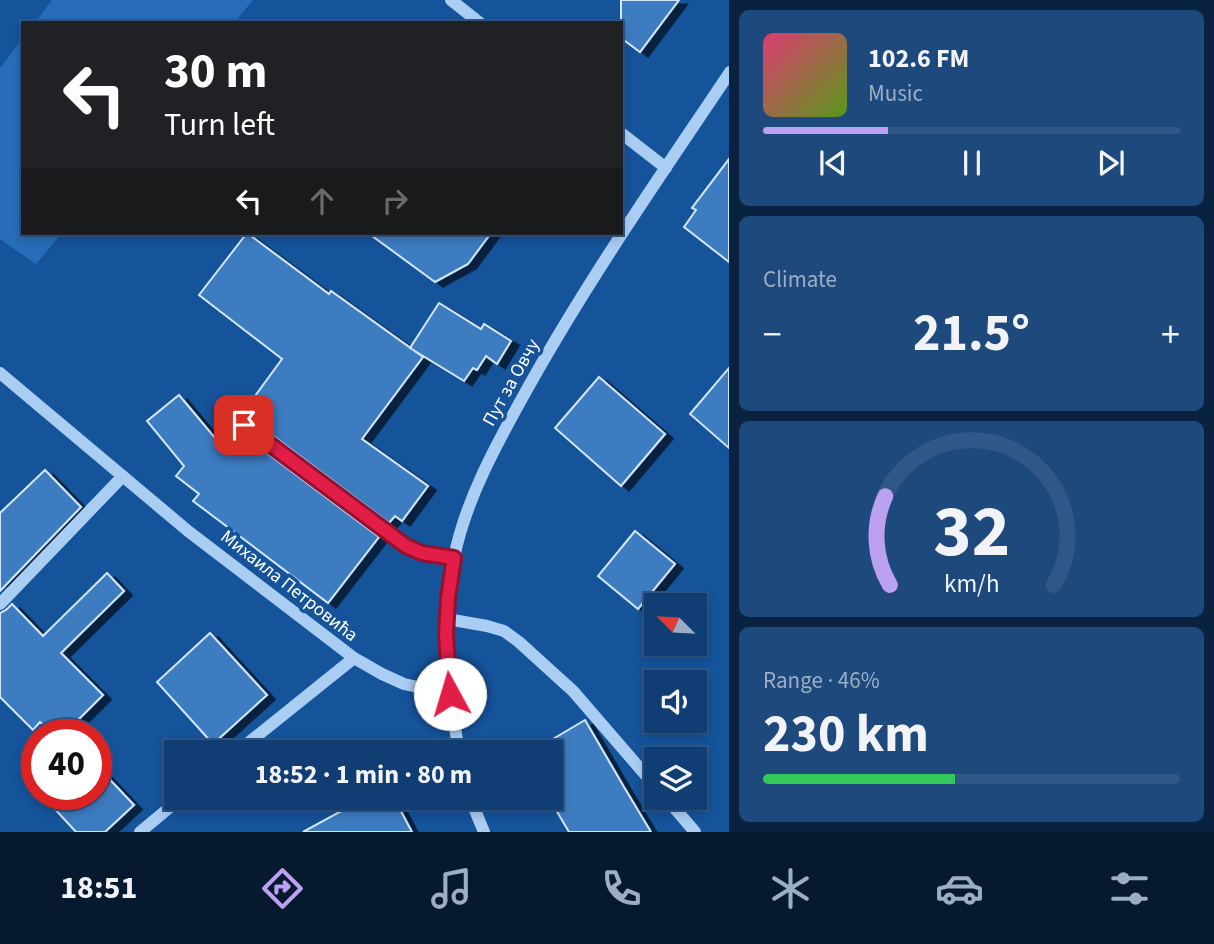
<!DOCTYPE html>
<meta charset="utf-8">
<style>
:root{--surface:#103e74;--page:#1e497c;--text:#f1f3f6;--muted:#9caec5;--line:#305786;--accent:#bca0f2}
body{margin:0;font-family:"Source Sans 3",sans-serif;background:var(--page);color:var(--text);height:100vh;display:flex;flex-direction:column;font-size:26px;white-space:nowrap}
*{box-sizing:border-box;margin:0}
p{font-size:23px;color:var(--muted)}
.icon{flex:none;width:38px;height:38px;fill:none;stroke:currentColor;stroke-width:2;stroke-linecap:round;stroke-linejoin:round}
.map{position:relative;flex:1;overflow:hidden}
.details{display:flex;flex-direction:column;gap:10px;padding:10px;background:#092240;width:485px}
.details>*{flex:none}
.guide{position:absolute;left:21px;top:21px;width:602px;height:214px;border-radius:0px;box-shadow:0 4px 10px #0003,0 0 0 2px var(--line);background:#202124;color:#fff;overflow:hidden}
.needle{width:46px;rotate:294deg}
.buttons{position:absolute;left:644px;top:593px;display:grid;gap:14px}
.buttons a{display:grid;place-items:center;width:63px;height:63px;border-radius:0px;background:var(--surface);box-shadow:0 4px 10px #0003,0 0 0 2px var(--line);font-size:35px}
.speed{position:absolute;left:21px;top:719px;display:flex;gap:14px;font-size:35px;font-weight:700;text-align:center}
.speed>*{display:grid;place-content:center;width:91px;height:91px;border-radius:50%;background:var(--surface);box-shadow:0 4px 10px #0003,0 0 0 2px var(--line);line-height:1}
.speed .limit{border:10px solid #d22;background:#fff;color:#111}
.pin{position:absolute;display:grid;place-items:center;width:60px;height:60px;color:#fff;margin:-30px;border-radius:14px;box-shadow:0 4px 10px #0006}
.me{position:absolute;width:77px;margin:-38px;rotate:354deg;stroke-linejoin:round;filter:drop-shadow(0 0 5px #0008)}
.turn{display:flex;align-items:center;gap:24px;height:147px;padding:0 28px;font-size:32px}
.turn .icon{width:91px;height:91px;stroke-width:2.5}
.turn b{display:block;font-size:49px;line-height:60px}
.lanes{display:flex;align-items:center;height:66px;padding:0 28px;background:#0003;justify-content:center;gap:35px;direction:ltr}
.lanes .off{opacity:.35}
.big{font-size:52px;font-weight:700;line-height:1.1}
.details .card{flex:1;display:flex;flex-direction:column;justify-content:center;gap:10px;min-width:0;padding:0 24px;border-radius:10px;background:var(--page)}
.details .dial{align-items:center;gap:0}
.dial svg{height:182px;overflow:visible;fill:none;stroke:var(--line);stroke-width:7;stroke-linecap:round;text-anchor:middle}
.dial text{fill:var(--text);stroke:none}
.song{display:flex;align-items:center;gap:21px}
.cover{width:84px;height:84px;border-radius:10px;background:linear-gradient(135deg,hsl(340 70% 55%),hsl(90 70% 35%))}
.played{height:7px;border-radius:4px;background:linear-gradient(90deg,var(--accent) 30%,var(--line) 30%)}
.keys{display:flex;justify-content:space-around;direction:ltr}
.heat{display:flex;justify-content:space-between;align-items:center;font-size:38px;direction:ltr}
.charge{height:10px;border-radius:5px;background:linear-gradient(90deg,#34c759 46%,var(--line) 0)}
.trip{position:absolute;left:164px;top:740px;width:399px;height:70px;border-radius:0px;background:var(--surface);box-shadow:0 4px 10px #0003,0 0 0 2px var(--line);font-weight:700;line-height:70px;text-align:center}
.menu{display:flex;height:112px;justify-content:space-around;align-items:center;background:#06192e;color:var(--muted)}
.menu .icon{width:49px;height:49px}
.menu .active{color:var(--accent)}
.menu b{font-size:32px;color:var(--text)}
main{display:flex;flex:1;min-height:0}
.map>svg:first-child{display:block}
.green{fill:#286db9}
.building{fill:#3d7cc1;stroke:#d2e6fd;stroke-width:2;filter:url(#shadow)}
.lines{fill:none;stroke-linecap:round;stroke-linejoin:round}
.minor{stroke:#aacdf3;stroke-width:12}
.route-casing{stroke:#92132f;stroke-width:18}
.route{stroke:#e11d48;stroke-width:12}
.labels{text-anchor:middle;stroke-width:7;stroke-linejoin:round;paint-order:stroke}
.street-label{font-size:19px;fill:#fff;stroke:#15539b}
</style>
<main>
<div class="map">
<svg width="730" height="832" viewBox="0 0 730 832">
<defs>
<filter id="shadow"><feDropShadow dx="8" dy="4.5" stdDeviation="0" flood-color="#0009"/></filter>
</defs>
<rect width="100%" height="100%" fill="#15539b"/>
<path class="green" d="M 52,0 L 253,0 L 234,23 L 35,23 Z
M 23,38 L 23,233 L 62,233 L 36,264 L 0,239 L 0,68 Z"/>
<path class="building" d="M 621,0 L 679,0 L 640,52 L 621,38 Z
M 729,159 L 729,262 L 684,227 L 696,210 L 692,208 Z
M 247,233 L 329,294 L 331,291 L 423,357 L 362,439 L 428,486 L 402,521 L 395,516 L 389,523 L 249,418 L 244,416 L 239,418 L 282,359 L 199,295 Z
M 368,233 L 491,233 L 468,264 L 435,282 Z
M 439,303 L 481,329 L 484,324 L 511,341 L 497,364 L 486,356 L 477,370 L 473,368 L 464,381 L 410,348 Z
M 729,368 L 729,448 L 690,414 Z
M 599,377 L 665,434 L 621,486 L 555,428 Z
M 179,395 L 220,444 L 236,422 L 236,428 L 239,432 L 379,537 L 328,603 L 193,501 L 199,494 L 176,476 L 184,466 L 147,421 Z
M 45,470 L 81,507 L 0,591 L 0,513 Z
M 635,531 L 675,564 L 638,609 L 598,576 Z
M 107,573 L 124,591 L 61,653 L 103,695 L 63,735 L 53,735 L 40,722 L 33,730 L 0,697 L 0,613 L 6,610 L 12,604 L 43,636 Z
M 210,633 L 267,695 L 213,744 L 157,682 Z
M 585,720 L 624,787 L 651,832 L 569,832 L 549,798 L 551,798 L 551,752 L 531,752 Z
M 96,765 L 134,805 L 105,832 L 76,832 L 41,794 L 96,794 Z
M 365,798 L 394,798 L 412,832 L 303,832 Z"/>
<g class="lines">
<path class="minor" d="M 451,0 L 480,23
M 621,133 L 666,168
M 0,373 L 188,531 L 354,658 L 382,674 L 404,684 L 450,694
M 244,425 L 406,546 L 422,553 L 455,558
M 0,604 L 123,476
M 447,619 L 487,626 L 504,631 L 519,642 L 573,691 L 656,787
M 237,752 L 354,658
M 459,752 C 454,721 448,690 446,658 C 444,625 448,591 454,558 C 466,497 500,438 530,384 C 590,277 661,175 730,72
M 470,798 L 484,832
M 666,798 L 695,832
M 140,832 L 181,798"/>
</g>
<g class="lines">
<defs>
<path id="route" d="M 244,425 L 406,546 L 422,553 L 454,558 L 448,598 L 446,635 L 450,694"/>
</defs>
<use href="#route" class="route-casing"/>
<use href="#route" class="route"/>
</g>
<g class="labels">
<g class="street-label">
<text transform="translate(510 382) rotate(-61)" y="7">Пут за Овчу</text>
<text transform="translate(290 585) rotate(38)" y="7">Михаила Петровића</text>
</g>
</g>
</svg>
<div class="buttons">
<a><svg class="needle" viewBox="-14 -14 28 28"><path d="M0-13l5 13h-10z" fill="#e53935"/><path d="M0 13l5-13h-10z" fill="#9caec5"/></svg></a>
<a><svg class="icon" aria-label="sound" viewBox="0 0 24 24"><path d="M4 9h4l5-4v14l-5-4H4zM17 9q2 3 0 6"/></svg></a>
<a><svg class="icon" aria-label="layers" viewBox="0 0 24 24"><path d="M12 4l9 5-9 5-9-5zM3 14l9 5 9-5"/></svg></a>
</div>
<div class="speed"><div class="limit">40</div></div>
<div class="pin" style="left:244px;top:425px;background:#d93025"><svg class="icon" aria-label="arrive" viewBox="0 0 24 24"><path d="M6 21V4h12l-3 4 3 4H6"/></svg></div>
<svg class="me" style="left:450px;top:694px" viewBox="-20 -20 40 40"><circle r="19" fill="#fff"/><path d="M0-13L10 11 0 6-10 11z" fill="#e11d48"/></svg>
<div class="trip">18:52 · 1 min · 80 m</div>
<div class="guide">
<div class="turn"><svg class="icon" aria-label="left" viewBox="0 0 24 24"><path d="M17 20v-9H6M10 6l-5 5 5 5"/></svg><div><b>30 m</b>Turn left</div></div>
<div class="lanes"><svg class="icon" aria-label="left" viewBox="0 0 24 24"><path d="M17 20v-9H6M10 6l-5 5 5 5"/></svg><svg class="icon off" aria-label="ahead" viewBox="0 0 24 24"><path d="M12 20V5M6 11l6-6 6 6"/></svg><svg class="icon off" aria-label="right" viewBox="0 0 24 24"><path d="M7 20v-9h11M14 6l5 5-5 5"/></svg></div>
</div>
</div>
<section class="details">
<div class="card">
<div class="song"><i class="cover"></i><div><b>102.6 FM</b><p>Music</p></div></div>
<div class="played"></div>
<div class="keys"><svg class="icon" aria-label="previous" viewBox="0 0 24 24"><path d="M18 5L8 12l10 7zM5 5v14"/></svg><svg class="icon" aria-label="pause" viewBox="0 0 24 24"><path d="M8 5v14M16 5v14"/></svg><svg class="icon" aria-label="next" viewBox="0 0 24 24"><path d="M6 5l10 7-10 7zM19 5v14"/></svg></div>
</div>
<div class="card"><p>Climate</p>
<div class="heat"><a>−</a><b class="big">21.5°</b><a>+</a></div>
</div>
<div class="card dial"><svg viewBox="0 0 100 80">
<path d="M14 69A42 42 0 1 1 86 69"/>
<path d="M14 69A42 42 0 0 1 12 30" stroke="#bca0f2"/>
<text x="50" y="56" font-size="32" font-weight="700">32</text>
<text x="50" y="72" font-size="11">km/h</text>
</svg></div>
<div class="card"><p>Range · 46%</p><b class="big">230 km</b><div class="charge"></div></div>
</section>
</main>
<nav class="menu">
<b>18:51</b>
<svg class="icon active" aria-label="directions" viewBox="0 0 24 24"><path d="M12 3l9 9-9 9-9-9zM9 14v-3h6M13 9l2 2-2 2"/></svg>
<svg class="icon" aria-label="music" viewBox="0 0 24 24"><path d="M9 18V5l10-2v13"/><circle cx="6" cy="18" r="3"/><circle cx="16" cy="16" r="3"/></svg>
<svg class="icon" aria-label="phone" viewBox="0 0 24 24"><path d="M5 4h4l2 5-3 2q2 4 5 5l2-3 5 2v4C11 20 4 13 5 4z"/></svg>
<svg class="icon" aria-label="climate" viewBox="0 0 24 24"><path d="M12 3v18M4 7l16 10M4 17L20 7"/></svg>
<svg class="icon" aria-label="car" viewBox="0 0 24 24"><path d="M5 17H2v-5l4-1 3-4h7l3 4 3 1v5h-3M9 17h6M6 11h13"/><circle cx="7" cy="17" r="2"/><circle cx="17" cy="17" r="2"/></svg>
<svg class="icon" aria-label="filters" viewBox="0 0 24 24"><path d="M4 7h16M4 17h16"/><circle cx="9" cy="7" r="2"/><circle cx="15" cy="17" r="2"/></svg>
</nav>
